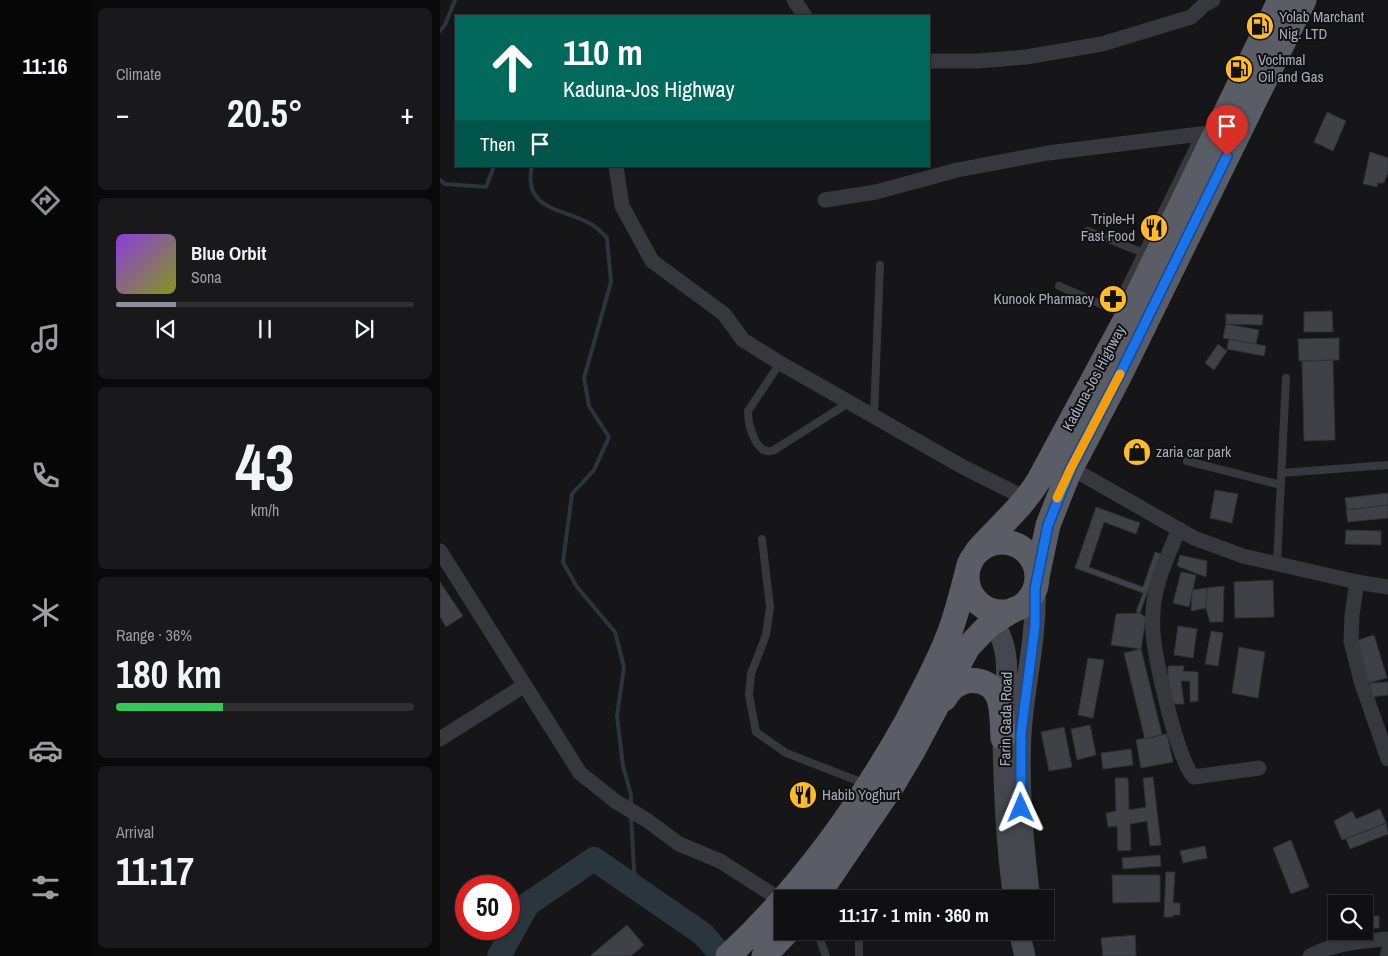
<!DOCTYPE html>
<meta charset="utf-8">
<style>
:root{--surface:#101012;--page:#19191b;--text:#f1f3f6;--muted:#9c9d9f;--line:#303032;--accent:#8c9099}
body{margin:0;font-family:"Archivo Narrow",sans-serif;background:var(--page);color:var(--text);height:100vh;display:flex;flex-direction:column;font-size:19px;white-space:nowrap}
*{box-sizing:border-box;margin:0}
p{font-size:16px;color:var(--muted)}
.icon{flex:none;width:28px;height:28px;fill:none;stroke:currentColor;stroke-width:2;stroke-linecap:round;stroke-linejoin:round}
.map{position:relative;flex:1;overflow:hidden}
.details{display:flex;flex-direction:column;gap:8px;padding:8px;background:#09090a;width:350px}
.details>*{flex:none}
.guide{position:absolute;left:15px;top:15px;width:475px;height:152px;border-radius:0px;box-shadow:0 1px 4px #0004,0 0 0 1px var(--line);background:#00695c;color:#fff;overflow:hidden}
.controls{position:absolute;left:888px;top:895px;display:grid;gap:10px}
.controls a{display:grid;place-items:center;width:45px;height:45px;border-radius:0px;background:var(--surface);box-shadow:0 1px 4px #0004,0 0 0 1px var(--line);font-size:25px}
.speed{position:absolute;left:15px;top:875px;display:flex;gap:10px;font-size:25px;font-weight:700;text-align:center}
.speed>*{display:grid;place-content:center;width:65px;height:65px;border-radius:50%;background:var(--surface);box-shadow:0 1px 4px #0004,0 0 0 1px var(--line);line-height:1}
.speed .limit{border:8px solid #d22;background:#fff;color:#111}
.pin{position:absolute;display:grid;place-items:center;width:42px;height:42px;color:#fff;margin:-51px -21px;border-radius:50% 50% 50% 0;rotate:-45deg;box-shadow:0 0 5px #0007}
.pin .icon{rotate:45deg}
.me{position:absolute;width:55px;margin:-28px;rotate:359deg;stroke-linejoin:round;filter:drop-shadow(0 0 4px #0008)}
.turn{display:flex;align-items:center;gap:18px;height:105px;padding:0 25px;font-size:22px}
.turn .icon{width:65px;height:65px;stroke-width:2.5}
.turn b{display:block;font-size:35px;line-height:42px}
.then{display:flex;align-items:center;height:48px;padding:0 25px;background:#0003;gap:10px;font-size:19px}
.big{font-size:38px;font-weight:700;line-height:1.1}
.details .tile{flex:1;display:flex;flex-direction:column;justify-content:center;gap:8px;min-width:0;padding:0 18px;border-radius:8px;background:var(--page)}
.details .dial{align-items:center;gap:0}
.dial b{font-size:65px;line-height:1}
.song{display:flex;align-items:center;gap:15px}
.cover{width:60px;height:60px;border-radius:8px;background:linear-gradient(135deg,hsl(270 70% 55%),hsl(70 70% 35%))}
.played{height:5px;border-radius:2px;background:linear-gradient(90deg,var(--accent) 20%,var(--line) 20%)}
.keys{display:flex;justify-content:space-around;direction:ltr}
.heat{display:flex;justify-content:space-between;align-items:center;font-size:28px;direction:ltr}
.charge{height:8px;border-radius:4px;background:linear-gradient(90deg,#34c759 36%,var(--line) 0)}
.trip{position:absolute;left:334px;top:890px;width:280px;height:50px;border-radius:0px;background:var(--surface);box-shadow:0 1px 4px #0004,0 0 0 1px var(--line);font-weight:700;line-height:50px;text-align:center}
main{display:flex;flex:1;min-height:0}
.dock{display:flex;flex-direction:column;width:90px;justify-content:space-around;align-items:center;background:#060607;color:var(--muted)}
.dock .icon{width:35px;height:35px}
.dock .active{color:var(--accent)}
.dock b{font-size:22px;color:var(--text)}
.map>svg:first-child{display:block}
.lines{fill:none;stroke-linecap:round;stroke-linejoin:round}
.stream{stroke:#2b353e;stroke-width:4}
.river{stroke:#2b353e;stroke-width:24}
.building{fill:#404146;stroke:#303035}
.service{stroke:#37383e;stroke-width:8}
.minor{stroke:#37383e;stroke-width:15}
.secondary{stroke:#44474e;stroke-width:21}
.trunk{stroke:#5a5c66;stroke-width:25}
.route-casing{stroke:#114b97;stroke-width:12}
.route{stroke:#1a73e8;stroke-width:9}
.slow{stroke:#f59e0b;stroke-width:9}
.labels{text-anchor:middle;stroke-width:4;stroke-linejoin:round;paint-order:stroke}
.poi-label{font-size:15px;fill:#a7acba;stroke:#111113;text-anchor:start}
.street-label{font-size:15px;fill:#a7acba;stroke:#111113}
</style>
<main>
<nav class="dock">
<b>11:16</b>
<svg class="icon active" aria-label="directions" viewBox="0 0 24 24"><path d="M12 3l9 9-9 9-9-9zM9 14v-3h6M13 9l2 2-2 2"/></svg>
<svg class="icon" aria-label="music" viewBox="0 0 24 24"><path d="M9 18V5l10-2v13"/><circle cx="6" cy="18" r="3"/><circle cx="16" cy="16" r="3"/></svg>
<svg class="icon" aria-label="phone" viewBox="0 0 24 24"><path d="M5 4h4l2 5-3 2q2 4 5 5l2-3 5 2v4C11 20 4 13 5 4z"/></svg>
<svg class="icon" aria-label="climate" viewBox="0 0 24 24"><path d="M12 3v18M4 7l16 10M4 17L20 7"/></svg>
<svg class="icon" aria-label="car" viewBox="0 0 24 24"><path d="M5 17H2v-5l4-1 3-4h7l3 4 3 1v5h-3M9 17h6M6 11h13"/><circle cx="7" cy="17" r="2"/><circle cx="17" cy="17" r="2"/></svg>
<svg class="icon" aria-label="filters" viewBox="0 0 24 24"><path d="M4 7h16M4 17h16"/><circle cx="9" cy="7" r="2"/><circle cx="15" cy="17" r="2"/></svg>
</nav>
<section class="details">
<div class="tile"><p>Climate</p>
<div class="heat"><a>−</a><b class="big">20.5°</b><a>+</a></div>
</div>
<div class="tile">
<div class="song"><i class="cover"></i><div><b>Blue Orbit</b><p>Sona</p></div></div>
<div class="played"></div>
<div class="keys"><svg class="icon" aria-label="previous" viewBox="0 0 24 24"><path d="M18 5L8 12l10 7zM5 5v14"/></svg><svg class="icon" aria-label="pause" viewBox="0 0 24 24"><path d="M8 5v14M16 5v14"/></svg><svg class="icon" aria-label="next" viewBox="0 0 24 24"><path d="M6 5l10 7-10 7zM19 5v14"/></svg></div>
</div>
<div class="tile dial"><b>43</b><p>km/h</p></div>
<div class="tile"><p>Range · 36%</p><b class="big">180 km</b><div class="charge"></div></div>
<div class="tile"><p>Arrival</p><b class="big">11:17</b></div>
</section>
<div class="map">
<svg width="948" height="956" viewBox="0 0 948 956">
<rect width="100%" height="100%" fill="#161618"/>
<g class="lines">
<path class="stream" d="M 0,31 L 5,25 L 15,0
M 92,166 C 82,210 122,208 149,223 C 156,226 162,233 167,238 L 171,282 L 144,378 L 149,406 L 169,437 L 154,470 L 132,494 L 123,562 L 137,587 L 175,632 L 184,667 L 177,716 L 183,766 L 191,795 L 191,806
M 0,180 L 5,184 L 46,187 L 54,166
M 191,815 L 195,887"/>
<path class="river" d="M 59,956 L 88,904 L 154,859 L 263,934 L 282,956"/>
</g>
<path class="building" d="M 887,112 L 906,121 L 893,151 L 874,142 Z
M 930,152 L 948,158 L 948,172 L 944,183 L 937,183 L 938,187 L 923,184 Z
M 892,311 L 893,332 L 864,332 L 864,312 Z
M 786,314 L 823,315 L 822,325 L 786,324 Z
M 786,324 L 819,330 L 816,344 L 783,338 Z
M 899,338 L 899,360 L 859,361 L 858,339 Z
M 789,339 L 826,346 L 824,356 L 787,349 Z
M 778,344 L 787,351 L 774,370 L 765,363 Z
M 893,360 L 895,440 L 864,441 L 862,361 Z
M 775,490 L 798,494 L 792,523 L 770,518 Z
M 948,493 L 948,505 L 907,510 L 905,498 Z
M 948,505 L 948,518 L 908,522 L 906,510 Z
M 656,507 L 700,523 L 696,534 L 664,522 L 649,567 L 703,587 L 715,552 L 721,554 L 700,613 L 696,612 L 703,593 L 635,568 Z
M 906,530 L 941,531 L 941,545 L 905,544 Z
M 740,555 L 767,561 L 766,577 L 737,566 Z
M 741,572 L 756,575 L 749,607 L 733,603 Z
M 833,580 L 834,617 L 795,618 L 794,582 Z
M 0,582 L 23,616 L 6,627 L 0,617 Z
M 784,586 L 783,622 L 770,622 L 766,608 L 767,588 Z
M 767,588 L 766,608 L 751,611 L 752,590 Z
M 700,613 L 706,618 L 701,649 L 671,645 L 676,614 Z
M 738,626 L 757,629 L 753,658 L 734,655 Z
M 771,631 L 783,633 L 778,666 L 765,664 Z
M 934,635 L 947,678 L 928,683 L 915,641 Z
M 799,647 L 825,652 L 818,698 L 792,693 Z
M 701,649 L 722,735 L 705,739 L 684,653 Z
M 648,658 L 664,660 L 653,718 L 638,715 Z
M 728,666 L 744,666 L 743,671 L 758,672 L 758,701 L 750,702 L 750,681 L 741,681 L 744,704 L 728,704 Z
M 948,682 L 948,695 L 931,697 L 930,683 Z
M 650,725 L 656,755 L 637,760 L 631,729 Z
M 624,727 L 632,767 L 609,771 L 601,732 Z
M 727,734 L 733,762 L 701,768 L 696,740 Z
M 691,749 L 693,765 L 663,769 L 661,753 Z
M 713,777 L 721,845 L 710,846 L 707,821 L 690,824 L 691,850 L 678,851 L 677,826 L 668,827 L 666,813 L 676,811 L 675,778 L 688,778 L 689,810 L 706,807 L 703,778 Z
M 940,809 L 946,823 L 902,840 L 894,821 L 912,811 L 916,819 Z
M 946,823 L 948,834 L 910,849 L 906,839 Z
M 851,840 L 869,887 L 851,894 L 833,848 Z
M 765,846 L 767,858 L 743,863 L 740,851 Z
M 720,855 L 721,866 L 683,869 L 682,858 Z
M 726,872 L 735,872 L 733,903 L 740,903 L 740,915 L 733,915 L 733,917 L 724,917 Z
M 672,875 L 720,875 L 720,902 L 673,903 Z
M 924,916 L 939,916 L 939,928 L 924,928 Z
M 187,925 L 204,945 L 191,956 L 150,956 Z
M 695,935 L 696,956 L 663,956 L 661,938 Z"/>
<g class="lines">
<path class="service" d="M 648,231 L 701,252
M 619,286 L 677,311
M 674,310 L 760,134
M 340,363 L 308,411 C 308,424 316,458 334,450 L 410,402
M 434,415 L 440,265
M 747,461 L 841,485
M 841,473 L 948,465
M 322,539 L 330,607 L 326,635 L 311,674 L 309,695 L 316,732 L 346,753 L 426,784
M 837,563 L 846,378
M 377,931 L 386,956
M 419,956 L 419,931"/>
<path class="minor" d="M 354,0 L 365,16
M 489,61 L 537,61 L 586,57 L 662,44 L 751,17 L 764,5 L 773,0
M 176,166 L 182,206 L 212,261 L 284,314 L 303,340 L 340,363 L 523,467 L 587,499
M 385,200 L 436,192 L 517,170 L 608,153 L 776,132
M 631,468 L 754,538 L 803,556 L 917,582 L 948,587
M 739,529 C 729,553 718,576 714,601 C 713,611 712,622 713,632 C 715,659 737,760 754,777 L 819,768
M 0,551 L 140,773 L 175,801 L 208,821 L 239,844 L 280,861 L 341,900
M 917,582 L 912,615 L 911,641 L 921,681 L 948,759
M 0,739 L 85,685
M 870,956 C 893,943 922,941 948,939
M 947,956 L 948,952"/>
<path class="secondary" d="M 542,606 C 581,652 562,685 563,738 C 564,791 566,846 574,899
M 590,899 C 583,844 578,790 581,734 C 584,685 597,638 595,589
M 579,931 L 585,956"/>
<path class="trunk" d="M527 577a35 35 0 1 1 70 0a35 35 0 1 1-70 0Z
M 537,551 C 559,526 581,509 599,480 L 688,315 L 840,0
M 597,577 L 608,525 L 629,472 L 679,377 L 864,0
M 504,699 C 507,695 510,690 514,687 C 529,675 553,680 559,699 C 563,711 562,726 563,738
M 375,899 L 452,786 L 474,749 L 528,647 L 549,625 L 575,609
M 288,956 C 360,889 419,807 467,721 C 481,694 496,667 507,639 C 516,618 521,595 527,573
M 324,956 L 348,931"/>
</g>
<g class="lines">
<defs>
<path id="route" d="M 581,808 L 581,734 L 595,626 L 595,589 L 608,525 L 631,468 L 679,376 L 787,156"/>
</defs>
<use href="#route" class="route-casing"/>
<use href="#route" class="route"/>
<path class="slow" d="M 617,498 L 631,468 L 680,374"/>
</g>
<defs>
<symbol id="fuel-disc" viewBox="-11 -11 22 22"><circle r="9.5" fill="#ffbc28" stroke="#111113"/><path d="M-5.5-6h7V0h2V4h1.3V-2.5L3-4.5l.8-.8L6-3V5H2.5V1h-1V6h-7ZM-4.2-4.7v3.2H.2V-4.7Z" fill="#111"/></symbol>
<symbol id="restaurant-disc" viewBox="-11 -11 22 22"><circle r="9.5" fill="#ffbc28" stroke="#111113"/><path d="M-5-6h1v4h1v-4h1v4h1v-4h1v5L-1.5 .5V6h-2V.5L-5-1ZM5-6V6H3V1.5H1.5Q1.5-4 5-6Z" fill="#111"/></symbol>
<symbol id="pharmacy-disc" viewBox="-11 -11 22 22"><circle r="9.5" fill="#ffbc28" stroke="#111113"/><path d="M-2-6h4v4h4v4h-4v4h-4v-4h-4v-4h4Z" fill="#111"/></symbol>
<symbol id="shop-disc" viewBox="-11 -11 22 22"><circle r="9.5" fill="#ffbc28" stroke="#111113"/><path d="M-5-2.5h2.3a2.7 3.5 0 0 1 5.4 0H5L5.5 6h-11ZM-1.5-2.5h3a1.5 2.3 0 0 0-3 0Z" fill="#111"/></symbol>
</defs>
<g fill-rule="evenodd">
<use href="#fuel-disc" x="804" y="10" width="32" height="32"/>
<use href="#fuel-disc" x="783" y="53" width="32" height="32"/>
<use href="#restaurant-disc" x="698" y="212" width="32" height="32"/>
<use href="#pharmacy-disc" x="657" y="283" width="32" height="32"/>
<use href="#shop-disc" x="681" y="436" width="32" height="32"/>
<use href="#restaurant-disc" x="347" y="779" width="32" height="32"/>
</g>
<g class="labels">
<g class="poi-label">
<text x="839" y="22">Yolab Marchant<tspan x="839" dy="17">Nig. LTD</tspan></text>
<text x="818" y="65">Vochmal<tspan x="818" dy="17">Oil and Gas</tspan></text>
<text x="695" y="224" text-anchor="end">Triple-H<tspan x="695" dy="17">Fast Food</tspan></text>
<text x="654" y="304" text-anchor="end">Kunook Pharmacy</text>
<text x="716" y="457">zaria car park</text>
<text x="382" y="800">Habib Yoghurt</text>
</g>
<g class="street-label">
<text transform="translate(654 378) rotate(-62)" y="5">Kaduna-Jos Highway</text>
<text transform="translate(566 719) rotate(-89)" y="5">Farin Gada Road</text>
</g>
</g>
</svg>
<div class="controls">
<a><svg class="icon" aria-label="search" viewBox="0 0 24 24"><circle cx="10" cy="10" r="6"/><path d="M15 15l6 6"/></svg></a>
</div>
<div class="speed"><div class="limit">50</div></div>
<div class="pin" style="left:787px;top:156px;background:#d93025"><svg class="icon" aria-label="arrive" viewBox="0 0 24 24"><path d="M6 21V4h12l-3 4 3 4H6"/></svg></div>
<svg class="me" style="left:581px;top:808px" viewBox="-20 -20 40 40"><path d="M0-17L14 15 0 8-14 15z" fill="#1a73e8" stroke="#fff" stroke-width="4"/></svg>
<div class="trip">11:17 · 1 min · 360 m</div>
<div class="guide">
<div class="turn"><svg class="icon" aria-label="ahead" viewBox="0 0 24 24"><path d="M12 20V5M6 11l6-6 6 6"/></svg><div><b>110 m</b>Kaduna-Jos Highway</div></div>
<div class="then">Then<svg class="icon" aria-label="arrive" viewBox="0 0 24 24"><path d="M6 21V4h12l-3 4 3 4H6"/></svg></div>
</div>
</div>
</main>
